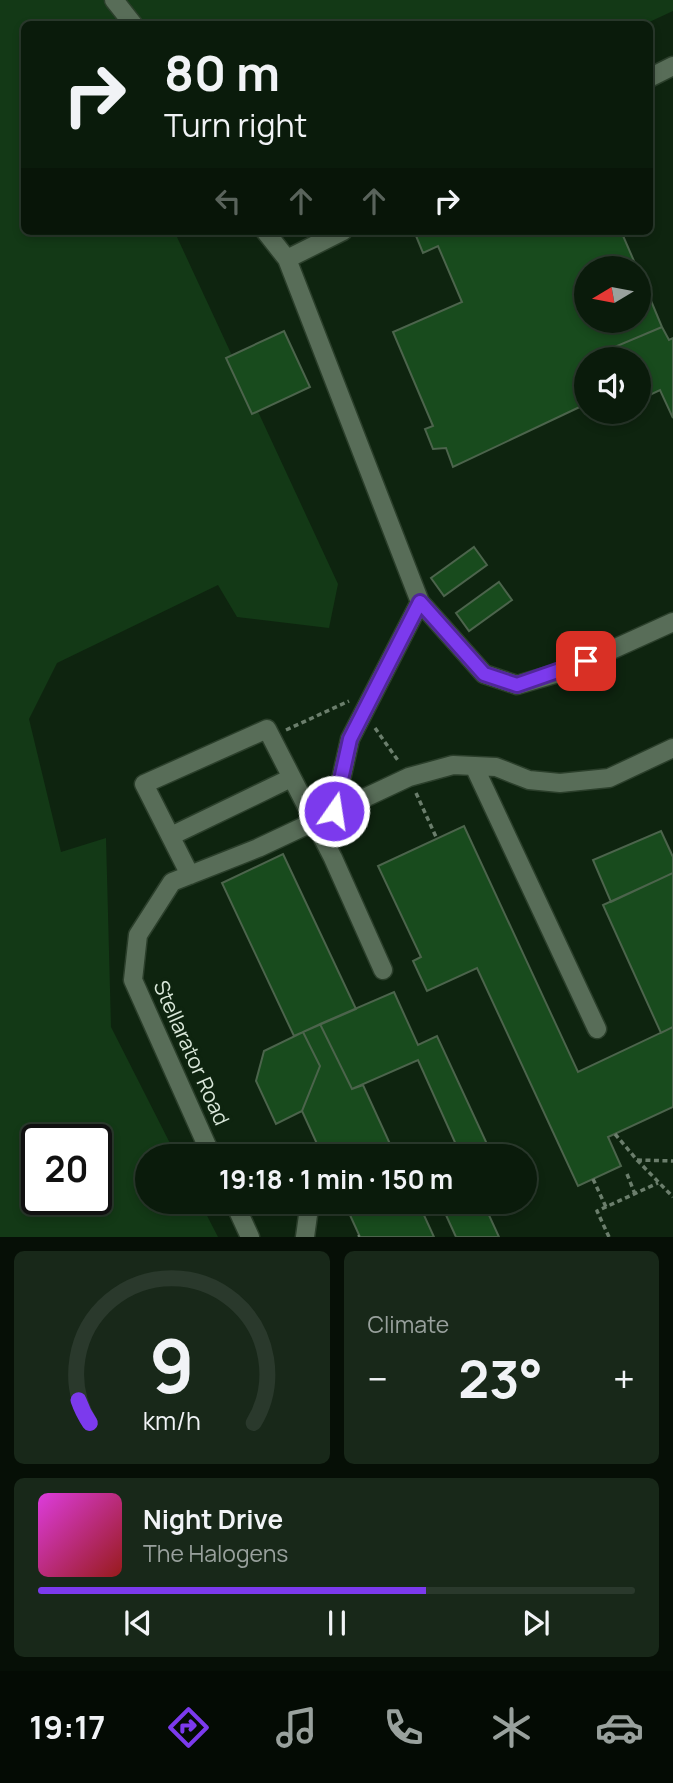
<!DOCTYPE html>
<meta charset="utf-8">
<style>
:root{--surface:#0a1b0b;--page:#182819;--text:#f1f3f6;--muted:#99a19d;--line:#2a392c;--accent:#7c3aed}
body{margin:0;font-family:Manrope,sans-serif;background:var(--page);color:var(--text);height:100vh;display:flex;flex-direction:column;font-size:26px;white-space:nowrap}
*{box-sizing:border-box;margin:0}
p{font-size:23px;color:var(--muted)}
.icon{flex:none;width:38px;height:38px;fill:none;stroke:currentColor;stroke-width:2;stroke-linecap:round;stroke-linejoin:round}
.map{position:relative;height:1237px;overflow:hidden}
.side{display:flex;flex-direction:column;gap:14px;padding:14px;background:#060f06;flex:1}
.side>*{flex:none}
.top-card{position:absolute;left:21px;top:21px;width:632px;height:214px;border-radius:10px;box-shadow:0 4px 10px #0003,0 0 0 2px var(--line);background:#0a1b0b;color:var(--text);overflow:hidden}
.needle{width:46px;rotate:260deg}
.fabs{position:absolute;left:574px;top:256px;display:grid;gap:14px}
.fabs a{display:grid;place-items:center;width:77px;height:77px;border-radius:50%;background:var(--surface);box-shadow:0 4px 10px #0003,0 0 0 2px var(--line);font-size:35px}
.speed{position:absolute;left:21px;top:1124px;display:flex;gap:14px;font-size:35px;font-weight:700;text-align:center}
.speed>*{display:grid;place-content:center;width:91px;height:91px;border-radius:50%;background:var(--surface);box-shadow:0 4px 10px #0003,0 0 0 2px var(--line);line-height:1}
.speed .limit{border:4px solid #111;border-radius:10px;background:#fff;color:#111}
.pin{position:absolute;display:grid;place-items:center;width:60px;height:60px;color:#fff;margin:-30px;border-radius:14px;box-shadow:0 4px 10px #0006}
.me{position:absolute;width:77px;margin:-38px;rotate:13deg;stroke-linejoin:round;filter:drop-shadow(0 0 5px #0008)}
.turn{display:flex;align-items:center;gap:24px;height:147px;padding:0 28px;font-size:32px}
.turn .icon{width:91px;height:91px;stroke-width:2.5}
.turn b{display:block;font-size:49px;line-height:60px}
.lanes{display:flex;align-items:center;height:66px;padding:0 28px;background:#0003;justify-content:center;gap:35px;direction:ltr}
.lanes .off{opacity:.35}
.big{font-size:52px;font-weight:700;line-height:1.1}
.side .tile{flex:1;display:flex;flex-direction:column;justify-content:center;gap:10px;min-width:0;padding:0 24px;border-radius:10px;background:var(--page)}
.side .dial{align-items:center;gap:0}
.dial svg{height:182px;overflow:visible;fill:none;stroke:var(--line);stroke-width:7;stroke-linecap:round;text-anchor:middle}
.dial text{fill:var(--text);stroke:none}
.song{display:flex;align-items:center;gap:21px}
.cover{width:84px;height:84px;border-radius:10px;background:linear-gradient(135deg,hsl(300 70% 55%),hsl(0 70% 35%))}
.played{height:7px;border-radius:4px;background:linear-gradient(90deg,var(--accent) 65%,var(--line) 65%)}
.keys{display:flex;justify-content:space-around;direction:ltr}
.heat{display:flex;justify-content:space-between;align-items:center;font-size:38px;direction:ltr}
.side .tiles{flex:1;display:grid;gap:14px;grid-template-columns:1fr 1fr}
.tile:last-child{grid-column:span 2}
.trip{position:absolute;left:135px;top:1144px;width:402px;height:70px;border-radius:35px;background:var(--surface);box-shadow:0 4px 10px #0003,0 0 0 2px var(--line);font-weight:700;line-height:70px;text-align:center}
.tabs{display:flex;height:112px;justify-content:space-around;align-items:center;background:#040b04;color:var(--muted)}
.tabs .icon{width:49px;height:49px}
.tabs .active{color:var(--accent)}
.tabs b{font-size:32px;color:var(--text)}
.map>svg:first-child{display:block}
.green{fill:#133916;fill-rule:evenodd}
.building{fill:#184b1d;stroke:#4c644c;stroke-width:2}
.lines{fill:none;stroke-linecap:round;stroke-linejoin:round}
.minor-casing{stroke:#2b3f2b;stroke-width:21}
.path{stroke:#6b7e6c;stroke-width:3.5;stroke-dasharray:5 3.5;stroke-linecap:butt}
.minor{stroke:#586d58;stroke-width:18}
.route-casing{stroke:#51269a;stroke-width:18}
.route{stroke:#7c3aed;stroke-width:12}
.labels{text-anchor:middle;stroke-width:7;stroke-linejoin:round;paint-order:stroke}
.street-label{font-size:21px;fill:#dae8da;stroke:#0e240f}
</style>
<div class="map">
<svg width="673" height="1237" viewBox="0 0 673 1237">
<rect width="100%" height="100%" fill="#0e240f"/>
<path class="green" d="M 0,0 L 673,0 L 673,11 L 645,24 L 24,24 L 24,231 L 182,231 L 177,237 L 338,584 L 329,628 L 237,617 L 218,585 L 57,663 L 29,719 L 61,852 L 106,838 L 111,1027 L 177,1157 L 147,1157 L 147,1202 L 200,1202 L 218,1237 L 0,1237 ZM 37,1139 L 96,1139 L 96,1199 L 37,1199 Z"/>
<path class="building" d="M 414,231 L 621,231 L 637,268 L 586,268 L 586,320 L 639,320 L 639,272 L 662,327 L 605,351 L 608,359 L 586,359 L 586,404 L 453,467 L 446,448 L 433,449 L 425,429 L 433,426 L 393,332 L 462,302 L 438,246 L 423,253 Z
M 662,327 L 669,340 L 673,338 L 673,418 L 660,390 L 639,400 L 639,359 L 608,359 L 605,351 Z
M 284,331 L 310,387 L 252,414 L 226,358 Z
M 474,547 L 487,565 L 444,596 L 431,578 Z
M 499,582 L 512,600 L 469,631 L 456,613 Z
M 464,826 L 578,1072 L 673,1027 L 673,1107 L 608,1137 L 621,1166 L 578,1186 L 477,968 L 427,991 L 413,961 L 421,957 L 378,866 Z
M 661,831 L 673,857 L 673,873 L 611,902 L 593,860 Z
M 283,854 L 356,1009 L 294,1036 L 222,883 Z
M 673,873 L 673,1027 L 661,1033 L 603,905 Z
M 394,992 L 418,1045 L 437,1036 L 493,1157 L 438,1157 L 458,1149 L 418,1060 L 352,1089 L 320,1024 Z
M 320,1024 L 352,1089 L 363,1085 L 396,1157 L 323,1157 L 302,1111 L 320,1066 L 303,1032 Z
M 303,1032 L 320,1066 L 302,1111 L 276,1124 L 256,1081 L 264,1051 Z
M 344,1202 L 418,1202 L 434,1237 L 360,1237 Z
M 440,1202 L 483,1202 L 499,1237 L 456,1237 Z"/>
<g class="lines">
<defs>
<path id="minor" d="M 114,0 L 133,24
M 649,78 L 673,66
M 265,231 L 287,259
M 343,231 L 287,259 L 420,602 L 484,674 L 517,685 L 565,671 L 673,622
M 474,766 L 597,1029
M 334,811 L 350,739 L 420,602
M 171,836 L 291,778
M 190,875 L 144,784 L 267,729 L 333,858 L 383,970
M 212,1157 L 133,980 L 138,935 L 172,882 L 258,848 L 409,777 L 453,765 L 496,767 L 529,780 L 560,783 L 609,778 L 673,748
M 234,1202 L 250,1237
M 305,1237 L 308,1215 L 305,1202"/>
</defs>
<use href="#minor" class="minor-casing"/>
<path class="path" d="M 375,728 L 399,762
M 286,730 L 349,701
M 416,793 L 437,839
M 615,1134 L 637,1160 L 673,1161
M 313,1157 L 321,1152
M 637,1160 L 673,1197
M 627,1174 L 635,1194
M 593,1179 L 606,1207
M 324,1211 L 343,1202
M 358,1237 L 360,1236
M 609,1237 L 597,1211 L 658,1183"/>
<use href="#minor" class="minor"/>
</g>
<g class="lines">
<defs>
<path id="route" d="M 334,811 L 350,739 L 420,602 L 484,674 L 517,685 L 586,661"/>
</defs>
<use href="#route" class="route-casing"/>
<use href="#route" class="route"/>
</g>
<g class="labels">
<g class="street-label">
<text transform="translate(191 1053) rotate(66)" y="7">Stellarator Road</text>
</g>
</g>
</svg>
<div class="fabs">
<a><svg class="needle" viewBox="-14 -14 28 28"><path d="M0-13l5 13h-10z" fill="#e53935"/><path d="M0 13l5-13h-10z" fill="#99a19d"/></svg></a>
<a><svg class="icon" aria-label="sound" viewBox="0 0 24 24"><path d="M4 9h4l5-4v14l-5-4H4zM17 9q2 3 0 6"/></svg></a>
</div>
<div class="speed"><div class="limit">20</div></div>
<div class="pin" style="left:586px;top:661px;background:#d93025"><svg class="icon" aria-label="arrive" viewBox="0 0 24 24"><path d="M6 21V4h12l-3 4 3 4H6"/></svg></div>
<svg class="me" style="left:334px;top:811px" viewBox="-20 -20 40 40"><circle r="17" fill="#7c3aed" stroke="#fff" stroke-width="3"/><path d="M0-11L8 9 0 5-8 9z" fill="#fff"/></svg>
<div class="trip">19:18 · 1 min · 150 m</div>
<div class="top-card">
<div class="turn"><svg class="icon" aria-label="right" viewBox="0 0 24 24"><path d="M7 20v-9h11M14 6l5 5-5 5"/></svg><div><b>80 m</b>Turn right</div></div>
<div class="lanes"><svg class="icon off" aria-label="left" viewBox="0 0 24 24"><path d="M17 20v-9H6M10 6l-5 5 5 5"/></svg><svg class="icon off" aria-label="ahead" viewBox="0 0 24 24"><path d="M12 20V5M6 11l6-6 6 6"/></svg><svg class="icon off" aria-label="ahead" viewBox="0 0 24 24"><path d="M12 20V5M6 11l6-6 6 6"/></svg><svg class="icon" aria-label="right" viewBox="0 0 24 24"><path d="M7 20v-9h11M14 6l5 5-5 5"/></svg></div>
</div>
</div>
<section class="side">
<div class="tiles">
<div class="tile dial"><svg viewBox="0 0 100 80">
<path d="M14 69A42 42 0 1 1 86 69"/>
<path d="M14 69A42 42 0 0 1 9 59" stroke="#7c3aed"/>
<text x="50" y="56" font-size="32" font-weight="700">9</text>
<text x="50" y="72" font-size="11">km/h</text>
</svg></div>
<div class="tile"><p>Climate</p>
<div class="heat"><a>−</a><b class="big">23°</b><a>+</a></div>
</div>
<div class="tile">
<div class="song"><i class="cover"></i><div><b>Night Drive</b><p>The Halogens</p></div></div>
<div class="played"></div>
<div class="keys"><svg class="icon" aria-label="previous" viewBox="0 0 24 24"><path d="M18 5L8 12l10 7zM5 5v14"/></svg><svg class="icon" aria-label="pause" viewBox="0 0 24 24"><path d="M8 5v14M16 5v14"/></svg><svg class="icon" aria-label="next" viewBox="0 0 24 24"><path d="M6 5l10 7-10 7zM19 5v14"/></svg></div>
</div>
</div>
</section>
<nav class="tabs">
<b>19:17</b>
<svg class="icon active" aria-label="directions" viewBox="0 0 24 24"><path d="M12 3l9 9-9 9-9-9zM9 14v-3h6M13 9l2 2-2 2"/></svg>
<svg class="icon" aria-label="music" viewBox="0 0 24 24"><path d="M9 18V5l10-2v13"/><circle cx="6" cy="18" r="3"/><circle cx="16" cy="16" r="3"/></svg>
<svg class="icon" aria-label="phone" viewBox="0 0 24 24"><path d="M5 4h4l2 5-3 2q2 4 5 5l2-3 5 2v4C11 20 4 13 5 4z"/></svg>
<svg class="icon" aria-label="climate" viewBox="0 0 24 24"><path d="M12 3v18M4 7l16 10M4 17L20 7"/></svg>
<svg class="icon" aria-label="car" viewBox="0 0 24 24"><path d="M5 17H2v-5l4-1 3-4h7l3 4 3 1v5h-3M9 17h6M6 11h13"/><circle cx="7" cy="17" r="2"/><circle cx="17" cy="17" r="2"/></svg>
</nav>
